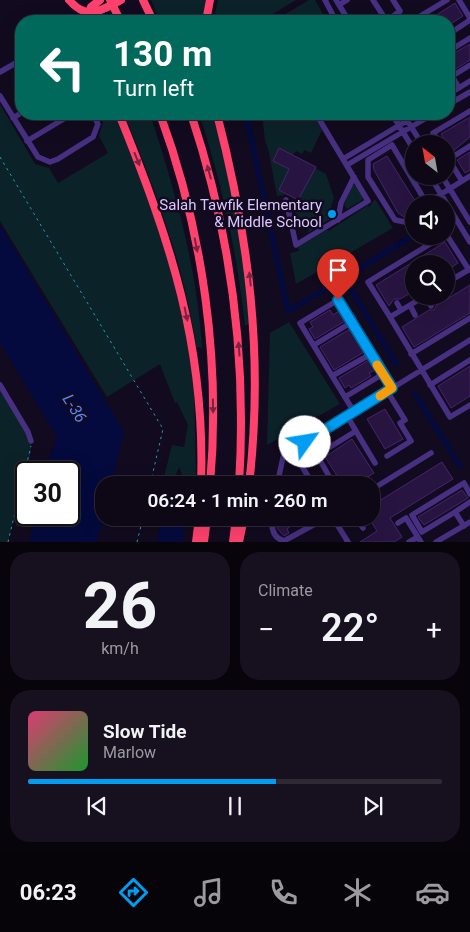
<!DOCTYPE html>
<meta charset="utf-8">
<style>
:root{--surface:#0e0816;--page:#17111f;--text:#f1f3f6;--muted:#9b9aa1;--line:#2e2935;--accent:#009df2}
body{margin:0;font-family:Roboto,sans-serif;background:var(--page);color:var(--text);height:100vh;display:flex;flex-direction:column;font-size:19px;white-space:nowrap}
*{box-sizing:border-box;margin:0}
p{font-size:16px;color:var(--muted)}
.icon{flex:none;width:28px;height:28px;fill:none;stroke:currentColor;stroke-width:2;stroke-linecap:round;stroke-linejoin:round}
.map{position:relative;height:542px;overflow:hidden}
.side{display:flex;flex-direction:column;gap:10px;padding:10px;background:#08040c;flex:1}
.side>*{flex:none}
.guide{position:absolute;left:15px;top:15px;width:440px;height:105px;border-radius:20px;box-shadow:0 5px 20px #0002,0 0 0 1px var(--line);background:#00695c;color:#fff;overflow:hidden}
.needle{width:32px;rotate:329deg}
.fabs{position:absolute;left:405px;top:135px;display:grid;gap:10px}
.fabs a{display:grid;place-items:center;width:50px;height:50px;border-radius:50%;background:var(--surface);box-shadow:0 5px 20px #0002,0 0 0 1px var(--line);font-size:25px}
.speed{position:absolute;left:15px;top:461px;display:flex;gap:10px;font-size:25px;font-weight:700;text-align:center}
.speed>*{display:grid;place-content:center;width:65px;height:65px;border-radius:50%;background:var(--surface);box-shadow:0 5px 20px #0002,0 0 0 1px var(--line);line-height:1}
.speed .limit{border:2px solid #111;border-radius:8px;background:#fff;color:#111}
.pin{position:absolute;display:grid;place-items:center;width:42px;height:42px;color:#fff;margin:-51px -21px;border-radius:50% 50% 50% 0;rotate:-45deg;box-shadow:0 0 5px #0007}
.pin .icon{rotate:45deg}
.me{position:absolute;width:55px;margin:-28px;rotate:58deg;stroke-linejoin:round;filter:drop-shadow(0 0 4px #0008)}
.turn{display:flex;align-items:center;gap:18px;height:105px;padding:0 15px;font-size:22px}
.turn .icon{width:65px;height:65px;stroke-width:2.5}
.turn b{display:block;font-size:35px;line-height:42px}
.big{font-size:38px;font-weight:600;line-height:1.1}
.side .card{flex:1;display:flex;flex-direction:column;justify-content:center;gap:8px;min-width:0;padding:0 18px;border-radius:20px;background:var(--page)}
.side .dial{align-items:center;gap:0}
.dial b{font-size:65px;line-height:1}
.song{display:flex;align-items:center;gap:15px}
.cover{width:60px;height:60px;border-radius:8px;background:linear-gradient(135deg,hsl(340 70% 55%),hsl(130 70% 35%))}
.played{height:5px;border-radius:2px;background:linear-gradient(90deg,var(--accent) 60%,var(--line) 60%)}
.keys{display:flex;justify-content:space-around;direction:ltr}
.heat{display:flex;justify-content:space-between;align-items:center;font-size:28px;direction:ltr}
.side .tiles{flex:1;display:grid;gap:10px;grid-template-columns:1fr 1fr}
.card:last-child{grid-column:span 2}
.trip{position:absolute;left:95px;top:476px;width:285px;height:50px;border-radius:20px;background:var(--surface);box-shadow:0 5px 20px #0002,0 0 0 1px var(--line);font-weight:600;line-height:50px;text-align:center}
.dock{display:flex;height:80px;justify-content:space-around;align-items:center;background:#060309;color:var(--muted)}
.dock .icon{width:35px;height:35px}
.dock .current{color:var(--accent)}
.dock b{font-size:22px;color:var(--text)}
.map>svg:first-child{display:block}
.green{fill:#0c2229}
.water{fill:#040a3d}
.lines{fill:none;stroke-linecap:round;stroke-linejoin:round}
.canal{stroke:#040a3d;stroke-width:5.5}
.building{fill:#281441;stroke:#45246f}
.path{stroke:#219cb9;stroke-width:1;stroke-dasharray:2.5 4;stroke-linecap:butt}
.minor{stroke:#473082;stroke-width:5.5}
.highway{stroke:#ff426d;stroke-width:8}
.highway-bridge{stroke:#ff426d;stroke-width:8}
.oneway{fill:#7d2342}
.route-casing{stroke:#00669d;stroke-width:12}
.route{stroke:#009df2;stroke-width:9}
.slow{stroke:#f59e0b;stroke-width:9}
.poi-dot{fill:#009df2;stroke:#120a1e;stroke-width:2}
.labels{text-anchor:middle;stroke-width:5;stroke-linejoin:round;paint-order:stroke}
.poi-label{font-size:15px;fill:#dbc7ff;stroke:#120a1e;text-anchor:end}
.water-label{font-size:16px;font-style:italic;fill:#5586ff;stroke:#120a1e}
</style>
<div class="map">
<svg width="470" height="542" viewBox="0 0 470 542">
<rect width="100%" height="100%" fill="#120a1e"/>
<path class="green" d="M 151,0 L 209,0 L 204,21 L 160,21 Z
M 218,0 L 296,0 L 261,21 L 216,21 L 215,13 Z
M 309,0 L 315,0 L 327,21 L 274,21 Z
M 0,104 L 35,164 L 49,168 L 58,183 L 108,153 L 99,136 L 103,122 L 97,114 L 116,114 L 147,192 L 182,306 L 194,381 L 196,485 L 186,485 L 179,467 L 172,485 L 162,485 L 172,445 L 184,447 L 188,425 L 177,402 L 175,403 L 160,364 L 107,397 L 0,221 Z
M 124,114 L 150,114 C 175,190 197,267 202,348 L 196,347 C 185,266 155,189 124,114 Z
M 199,114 L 216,114 L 238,211 L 252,322 L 245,326 C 237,253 222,183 199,114 Z
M 262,114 L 312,114 L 322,130 L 311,153 L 305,150 L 302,154 L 296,151 L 293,155 L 279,148 L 273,161 L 289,169 L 279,190 L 285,194 L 284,195 L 277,196 L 268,148 L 265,141 Z
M 315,168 L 326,174 L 334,198 L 331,206 L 334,217 L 308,233 L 309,228 L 300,224 L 298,228 C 288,212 307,184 315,168 Z
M 355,185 L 363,197 L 362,200 L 347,209 L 344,205 L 352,186 Z
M 375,199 L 393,228 L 296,284 L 290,253 L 299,251 L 298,247 L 326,230 L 329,231 L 368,205 L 369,207 Z
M 289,322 L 340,404 L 267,445 L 270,333 Z
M 0,385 L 31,441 L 31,451 L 8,542 L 0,542 Z"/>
<path class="water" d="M 0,225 L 124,432 L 111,485 L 104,485 L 104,513 L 97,542 L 29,542 L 36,515 L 69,515 L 69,472 L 46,472 L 56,436 L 0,343 Z
M 162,518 L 185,518 L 183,542 L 157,542 Z"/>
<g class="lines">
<path class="canal" d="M 246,114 L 288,311 L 344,278 L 396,364
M 344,278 L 414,235
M 415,394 L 460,466"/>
</g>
<path class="building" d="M 455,3 L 463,16 L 449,25 L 449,21 L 427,21 Z
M 470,44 L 470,60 L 454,70 L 449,66 L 449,56 Z
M 470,117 L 470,137 L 452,152 L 441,134 Z
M 279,148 L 316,167 L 298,200 L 279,190 L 289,169 L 273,161 Z
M 470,152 L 470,170 L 465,173 L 457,160 Z
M 387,156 L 417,204 L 414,204 L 414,211 L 404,217 L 398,213 L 374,170 L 373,164 Z
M 445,242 L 458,263 L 446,271 L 446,264 L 414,264 L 414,291 L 400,299 L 394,299 L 389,306 L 376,285 Z
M 470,285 L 470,313 L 414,347 L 402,327 L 429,310 L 434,310 L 436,306 Z
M 330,310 L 333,315 L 339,311 L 345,321 L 315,339 L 309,329 L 313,327 L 310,322 Z
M 350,329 L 364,352 L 334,370 L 320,347 Z
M 369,360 L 375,370 L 369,373 L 371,376 L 351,388 L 349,385 L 345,388 L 339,378 Z
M 470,366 L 470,396 L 451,408 L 438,386 Z
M 385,409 L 403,439 L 385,449 L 367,419 Z
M 352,439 L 374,473 L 355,485 L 343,485 L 325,457 Z
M 442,462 L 453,479 L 390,518 L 402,537 L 394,542 L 360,542 L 377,531 L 369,518 L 371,518 L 371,506 Z
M 462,490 L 468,498 L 424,525 L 418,517 Z
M 279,518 L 301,518 L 287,529 L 289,533 L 284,536 L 277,528 L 277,519 Z"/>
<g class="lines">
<path class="path" d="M 0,157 L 163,429 L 150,485
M 8,542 L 31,446
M 137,542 L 143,518"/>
<path class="minor" d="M 325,0 L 336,21
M 336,0 L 349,21
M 373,0 L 386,20
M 459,0 L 470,18
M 339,5 L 347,0
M 387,21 L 400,11 L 393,0
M 412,21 L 447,0
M 449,34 L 470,20
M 449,51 L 470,38
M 449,71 L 459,88
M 0,72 L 21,60
M 449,78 L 470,65
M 449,94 L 470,81
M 0,96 L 38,157 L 50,162 L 58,159 L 93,137 L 98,124 L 93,114
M 449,104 L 470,92
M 392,114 L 414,150
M 403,114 L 422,144
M 13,118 L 21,113
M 27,141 L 72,114
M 440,144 L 433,133 L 470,111
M 446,155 L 462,181
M 343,159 L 418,114
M 449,159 L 470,146
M 347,165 L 433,114
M 430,176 L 470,242
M 442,176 L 470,222
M 286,200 L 296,245 L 368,201 L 316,114
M 427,203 L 470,176
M 414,216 L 405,222 L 395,220 L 368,177 L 368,160 L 392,145 L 427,204
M 338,220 L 341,203 L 354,177
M 446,234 L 469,270
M 446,283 L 470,269
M 425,296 L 390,317 L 368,282 L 443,236
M 426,296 L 431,306
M 397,303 L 401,310
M 410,305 L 415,315
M 390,317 L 450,417 L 470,405
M 314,345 L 352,322
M 411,354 L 470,318
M 332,376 L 371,354
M 0,385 L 28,432 L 31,441
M 430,385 L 470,360
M 345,397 L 383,374
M 354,412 L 300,323 L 338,300 L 392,389
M 347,416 L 375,463
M 387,456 L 411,441 L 400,423 L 405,420 L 387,391
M 277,485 L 284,453 L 297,451
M 313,485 L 299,461 L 297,450 L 305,442 L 470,340
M 334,485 L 317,455 L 356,431
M 371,490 L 431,453
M 455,512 L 422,532 L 412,515 L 464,483 L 470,494
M 272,518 C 271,528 273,538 284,541 L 326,518
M 333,518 L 348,542
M 356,518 L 363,528
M 398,523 L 406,518 L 421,542
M 464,526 L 455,512 L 470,502
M 409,542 L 418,537
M 436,542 L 470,522"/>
<path class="highway" d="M 69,0 C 87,21 100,11 121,0
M 143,0 L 153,21
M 85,21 L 91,7 L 100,0
M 206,21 L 210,0
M 119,114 C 170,240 206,346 201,485
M 160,114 C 203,231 221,361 210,485
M 191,114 C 231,234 247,359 239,485
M 217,114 C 249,238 264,356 249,485
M 196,542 L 199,518
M 204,542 L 207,518
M 233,542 L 236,518
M 239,542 L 244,518"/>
<path class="highway-bridge" d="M 110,0 L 120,20"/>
</g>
<defs><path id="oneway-solid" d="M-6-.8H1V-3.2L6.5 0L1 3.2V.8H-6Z" transform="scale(1.25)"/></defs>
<g class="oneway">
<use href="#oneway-solid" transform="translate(137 159) rotate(68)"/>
<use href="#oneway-solid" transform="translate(209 172) rotate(-105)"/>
<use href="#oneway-solid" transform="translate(196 245) rotate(79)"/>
<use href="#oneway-solid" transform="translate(250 279) rotate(-96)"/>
<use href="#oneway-solid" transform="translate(186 314) rotate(78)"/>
<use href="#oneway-solid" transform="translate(239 349) rotate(-94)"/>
<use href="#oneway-solid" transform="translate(213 406) rotate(89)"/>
</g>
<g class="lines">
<defs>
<path id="route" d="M 305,442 L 392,388 L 338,300"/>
</defs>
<use href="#route" class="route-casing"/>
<use href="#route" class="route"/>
<path class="slow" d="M 377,365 L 392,388 L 380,396"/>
</g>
<circle class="poi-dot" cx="332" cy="214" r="5"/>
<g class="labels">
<g class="poi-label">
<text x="322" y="210">Salah Tawfik Elementary<tspan x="322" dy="17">&amp; Middle School</tspan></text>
</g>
<g class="water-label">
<text transform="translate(75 408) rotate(58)" y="6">L-36</text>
</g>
</g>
</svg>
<div class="fabs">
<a><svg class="needle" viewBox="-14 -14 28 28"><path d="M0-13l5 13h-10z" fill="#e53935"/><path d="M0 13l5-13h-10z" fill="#9b9aa1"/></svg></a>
<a><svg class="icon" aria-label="sound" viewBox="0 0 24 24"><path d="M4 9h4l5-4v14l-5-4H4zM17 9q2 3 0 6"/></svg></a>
<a><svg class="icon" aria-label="search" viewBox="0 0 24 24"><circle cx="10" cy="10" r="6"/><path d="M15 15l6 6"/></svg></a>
</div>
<div class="speed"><div class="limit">30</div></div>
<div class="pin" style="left:338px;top:300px;background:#d93025"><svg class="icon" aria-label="arrive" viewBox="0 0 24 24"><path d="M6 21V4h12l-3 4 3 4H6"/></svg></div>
<svg class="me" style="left:305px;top:442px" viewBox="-20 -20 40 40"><circle r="19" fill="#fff"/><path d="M0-13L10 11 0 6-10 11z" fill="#009df2"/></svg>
<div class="trip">06:24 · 1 min · 260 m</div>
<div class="guide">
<div class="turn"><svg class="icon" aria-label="left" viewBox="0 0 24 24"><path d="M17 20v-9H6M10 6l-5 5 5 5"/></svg><div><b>130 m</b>Turn left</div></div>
</div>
</div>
<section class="side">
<div class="tiles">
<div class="card dial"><b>26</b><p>km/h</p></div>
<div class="card"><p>Climate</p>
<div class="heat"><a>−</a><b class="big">22°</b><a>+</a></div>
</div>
<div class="card">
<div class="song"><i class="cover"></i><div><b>Slow Tide</b><p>Marlow</p></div></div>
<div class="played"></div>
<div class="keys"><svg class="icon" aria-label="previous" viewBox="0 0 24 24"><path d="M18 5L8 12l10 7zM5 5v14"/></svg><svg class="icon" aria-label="pause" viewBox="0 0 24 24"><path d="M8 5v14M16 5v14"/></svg><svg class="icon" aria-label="next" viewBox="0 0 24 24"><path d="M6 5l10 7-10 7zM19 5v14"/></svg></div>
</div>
</div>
</section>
<nav class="dock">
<b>06:23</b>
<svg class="icon current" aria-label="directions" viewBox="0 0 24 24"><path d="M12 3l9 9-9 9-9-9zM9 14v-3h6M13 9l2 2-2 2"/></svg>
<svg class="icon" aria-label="music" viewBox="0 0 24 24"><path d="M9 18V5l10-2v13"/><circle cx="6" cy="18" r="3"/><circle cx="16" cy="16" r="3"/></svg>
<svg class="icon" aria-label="phone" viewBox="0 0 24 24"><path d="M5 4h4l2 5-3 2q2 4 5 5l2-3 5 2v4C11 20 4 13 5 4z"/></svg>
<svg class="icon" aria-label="climate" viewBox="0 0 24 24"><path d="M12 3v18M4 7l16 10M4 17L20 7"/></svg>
<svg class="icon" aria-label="car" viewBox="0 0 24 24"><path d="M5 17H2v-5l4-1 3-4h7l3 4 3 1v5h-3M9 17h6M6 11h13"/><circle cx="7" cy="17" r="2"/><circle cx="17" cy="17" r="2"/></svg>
</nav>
